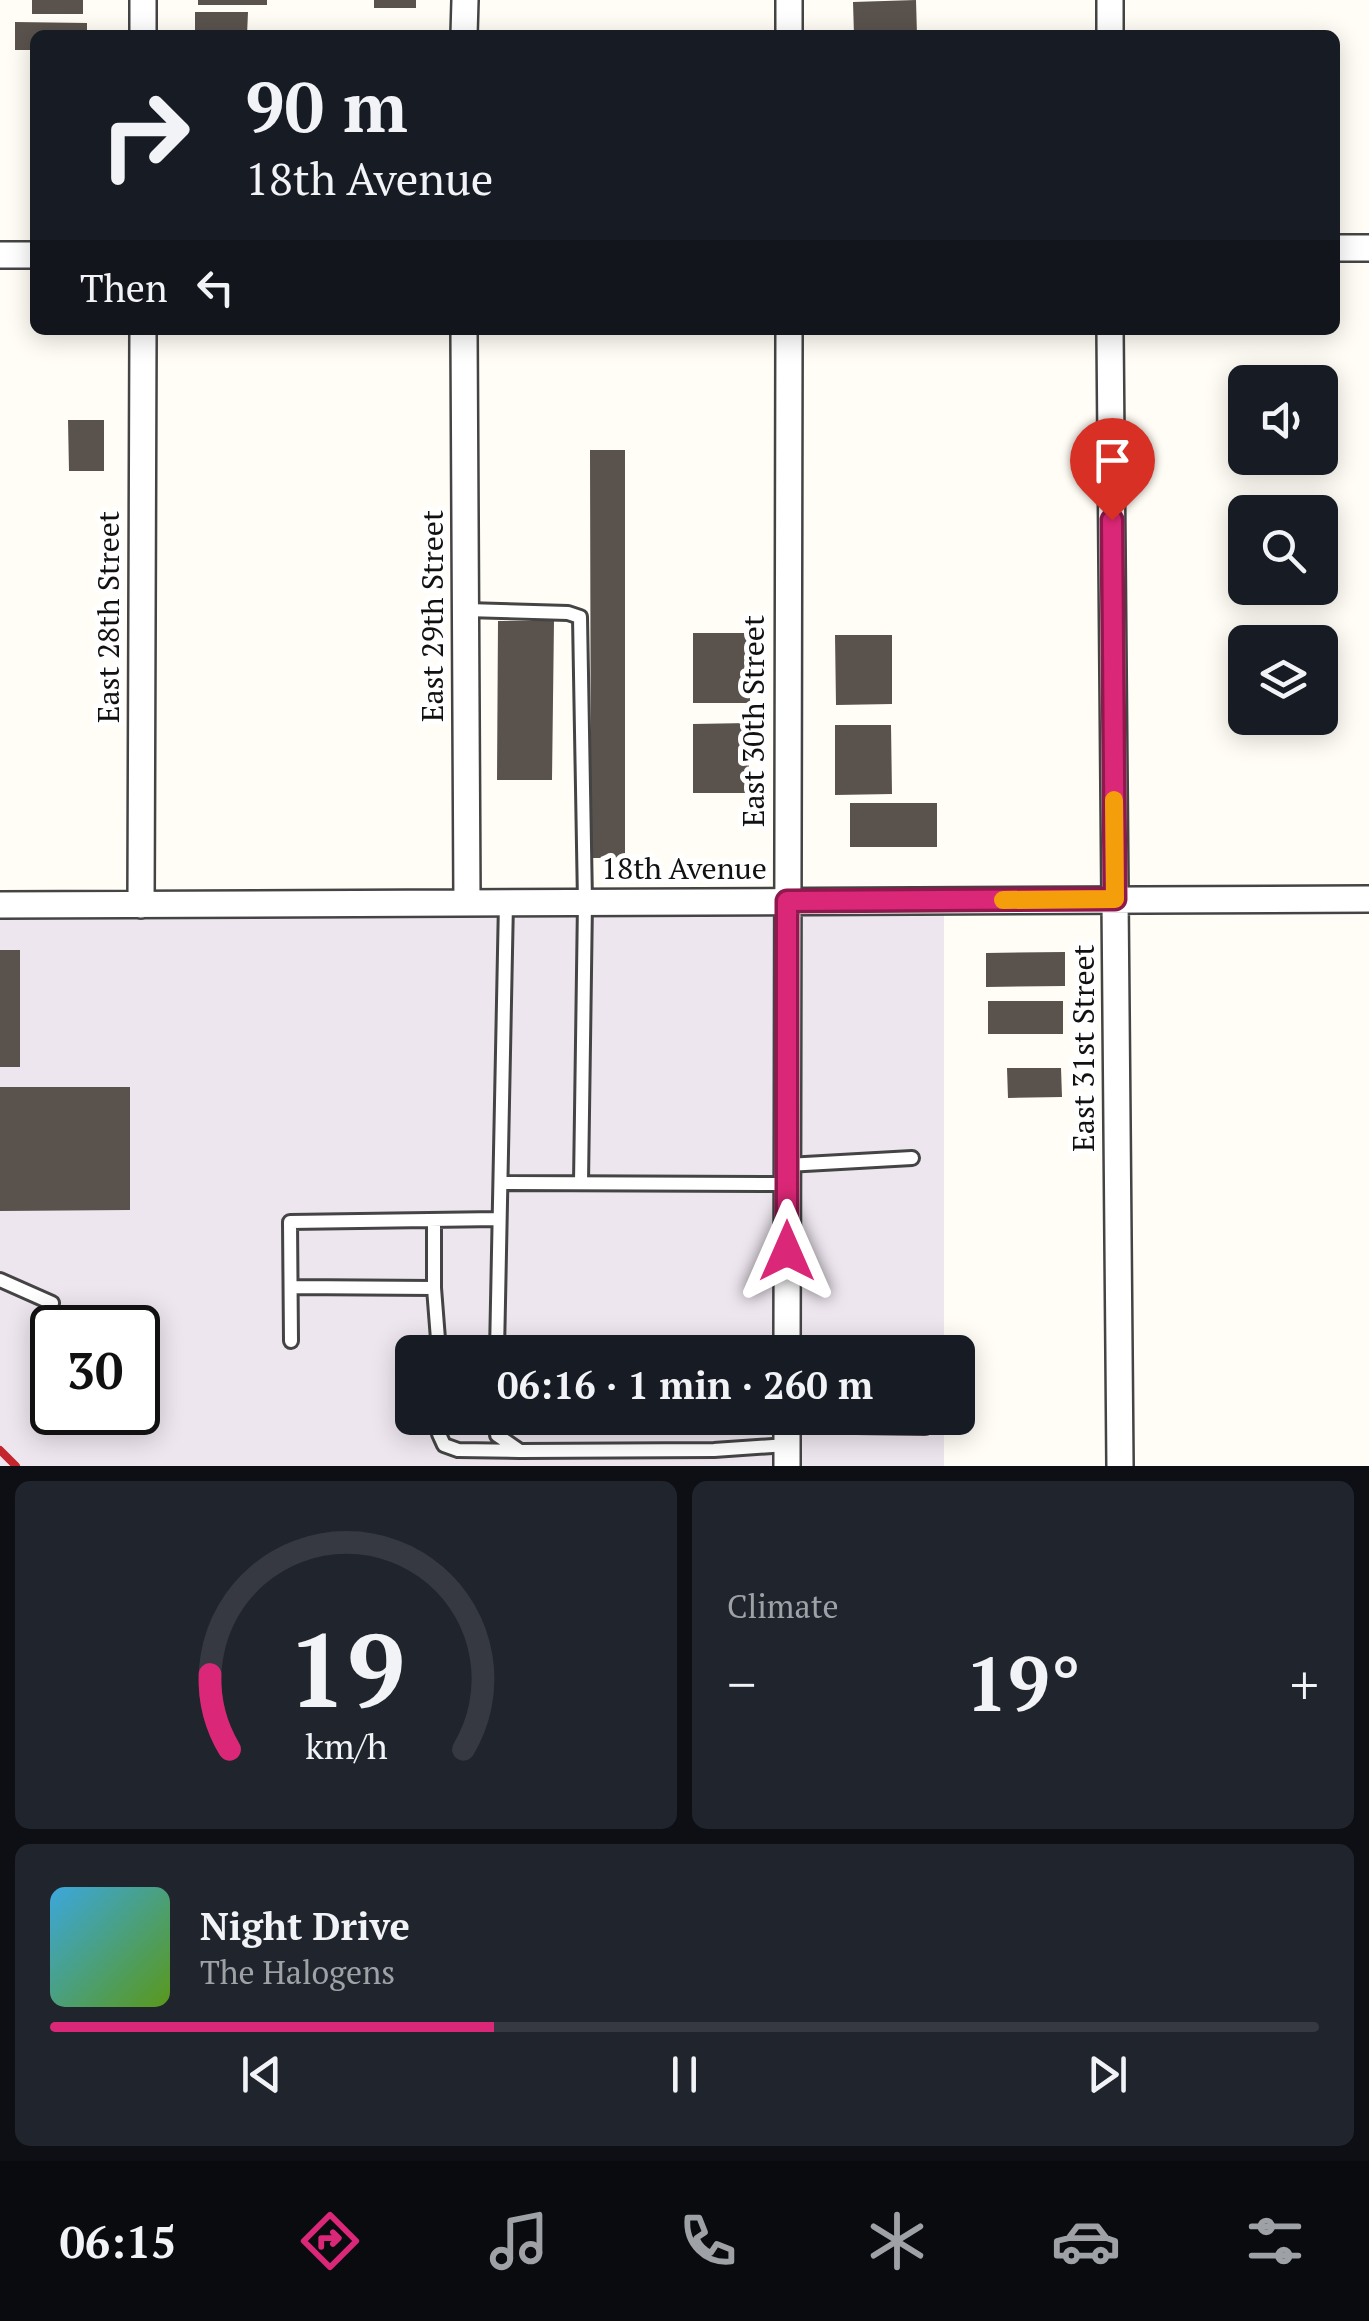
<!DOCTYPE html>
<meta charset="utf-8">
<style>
:root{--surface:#171b24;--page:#20242c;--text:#f1f3f6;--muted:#9ea1a6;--line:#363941;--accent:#db2777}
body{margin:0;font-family:"PT Serif",serif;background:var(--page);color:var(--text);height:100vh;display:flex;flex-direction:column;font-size:38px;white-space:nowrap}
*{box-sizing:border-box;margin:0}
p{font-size:32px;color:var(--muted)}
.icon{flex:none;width:55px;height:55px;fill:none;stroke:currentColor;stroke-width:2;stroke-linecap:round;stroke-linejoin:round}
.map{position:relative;height:1466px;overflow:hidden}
.drawer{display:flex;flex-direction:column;gap:15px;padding:15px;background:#0d0f14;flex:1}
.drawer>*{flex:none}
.hud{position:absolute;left:30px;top:30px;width:1310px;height:305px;border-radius:15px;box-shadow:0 5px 25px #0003;background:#171b24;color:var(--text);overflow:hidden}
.buttons{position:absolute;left:1228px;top:365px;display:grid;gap:20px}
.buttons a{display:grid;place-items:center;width:110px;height:110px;border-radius:15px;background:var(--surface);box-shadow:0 5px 25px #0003;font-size:50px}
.speed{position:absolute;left:30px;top:1305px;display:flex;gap:20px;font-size:50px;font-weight:700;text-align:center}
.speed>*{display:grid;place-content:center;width:130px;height:130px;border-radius:50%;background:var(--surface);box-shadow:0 5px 25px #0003;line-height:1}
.speed .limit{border:5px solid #111;border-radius:15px;background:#fff;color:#111}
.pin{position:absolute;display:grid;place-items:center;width:85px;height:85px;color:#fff;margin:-102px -42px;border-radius:50% 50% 50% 0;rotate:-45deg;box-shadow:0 0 10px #0007}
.pin .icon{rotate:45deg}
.me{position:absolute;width:110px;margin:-55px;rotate:0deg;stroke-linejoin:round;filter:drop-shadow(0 0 8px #0008)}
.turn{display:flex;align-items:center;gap:35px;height:210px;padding:0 50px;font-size:45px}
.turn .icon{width:130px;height:130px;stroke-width:2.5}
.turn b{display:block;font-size:70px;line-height:85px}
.then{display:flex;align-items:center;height:95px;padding:0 50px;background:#0003;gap:20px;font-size:38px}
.big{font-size:75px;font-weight:800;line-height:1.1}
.drawer .widget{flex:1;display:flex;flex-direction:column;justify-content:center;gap:15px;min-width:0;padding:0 35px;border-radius:15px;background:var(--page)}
.drawer .dial{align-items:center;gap:0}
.dial svg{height:260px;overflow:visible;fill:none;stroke:var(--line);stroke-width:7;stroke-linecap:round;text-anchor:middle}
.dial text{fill:var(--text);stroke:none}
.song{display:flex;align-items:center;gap:30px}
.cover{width:120px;height:120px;border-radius:15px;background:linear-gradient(135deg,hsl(200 70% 55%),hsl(90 70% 35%))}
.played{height:10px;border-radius:5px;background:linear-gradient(90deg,var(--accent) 35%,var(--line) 35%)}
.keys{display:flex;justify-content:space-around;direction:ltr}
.heat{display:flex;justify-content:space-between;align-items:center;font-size:55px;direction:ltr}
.drawer .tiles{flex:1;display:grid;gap:15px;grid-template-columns:1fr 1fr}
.widget:last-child{grid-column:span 2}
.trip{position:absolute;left:395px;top:1335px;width:580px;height:100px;border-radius:15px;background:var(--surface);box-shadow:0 5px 25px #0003;font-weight:800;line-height:100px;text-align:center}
.menu{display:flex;height:160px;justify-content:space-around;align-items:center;background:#090b0e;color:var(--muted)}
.menu .icon{width:70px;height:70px}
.menu .current{color:var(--accent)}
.menu b{font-size:45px;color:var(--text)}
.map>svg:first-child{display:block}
.industrial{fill:#eee6ef;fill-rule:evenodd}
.building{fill:#5a524d}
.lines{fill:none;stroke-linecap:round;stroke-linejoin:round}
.lane-casing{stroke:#444;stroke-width:18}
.street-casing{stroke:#444;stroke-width:30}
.lane{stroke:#fff;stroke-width:12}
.street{stroke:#fff;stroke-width:25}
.rail{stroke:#c4262e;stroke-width:8}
.route-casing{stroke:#8e194d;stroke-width:25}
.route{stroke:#db2777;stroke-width:18}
.slow{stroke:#f59e0b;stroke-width:18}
.labels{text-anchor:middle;stroke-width:10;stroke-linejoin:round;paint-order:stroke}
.street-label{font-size:30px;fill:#111;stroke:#fff}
</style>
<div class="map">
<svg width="1369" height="1466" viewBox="0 0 1369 1466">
<rect width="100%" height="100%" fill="#fffdf5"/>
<path class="industrial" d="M 0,904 L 944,905 L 944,1352 L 412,1352 L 412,1418 L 944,1418 L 944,1466 L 0,1466 ZM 52,1328 L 138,1328 L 138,1412 L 52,1412 Z"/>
<path class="building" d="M 32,0 L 83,0 L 83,14 L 32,14 Z
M 198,0 L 267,0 L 267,5 L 198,5 Z
M 374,0 L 416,0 L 416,8 L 374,8 Z
M 916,0 L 917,35 L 854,35 L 853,2 Z
M 195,12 L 248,12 L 247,35 L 195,35 Z
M 15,22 L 87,23 L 87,35 L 35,35 L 35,50 L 15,50 Z
M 68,420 L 104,420 L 104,471 L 69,471 Z
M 590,450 L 625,450 L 625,858 L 591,858 Z
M 498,621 L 554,621 L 552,780 L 497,780 Z
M 693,633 L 749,633 L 750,703 L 693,703 Z
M 835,635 L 892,635 L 892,704 L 836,705 Z
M 749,723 L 749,793 L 693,793 L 693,724 Z
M 835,725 L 891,725 L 892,794 L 835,795 Z
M 850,803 L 937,803 L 937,847 L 850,847 Z
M 0,950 L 20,950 L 20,1067 L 0,1067 Z
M 1065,952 L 1065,986 L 986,987 L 986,953 Z
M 988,1001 L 1063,1001 L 1063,1034 L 988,1034 Z
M 1007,1068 L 1061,1068 L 1062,1097 L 1008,1098 Z
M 0,1087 L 130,1087 L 130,1210 L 0,1211 Z"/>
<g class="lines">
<defs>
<path id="lane" d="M 466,610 L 568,613 L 580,617 L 585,902 L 581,1183
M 787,1165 L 912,1158
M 501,1183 L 787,1184
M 0,1280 L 52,1303
M 291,1287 L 434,1288 L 434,1221
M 434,1288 L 439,1352
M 291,1341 L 290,1222 L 498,1219
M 497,1352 L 506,902
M 439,1418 L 439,1434 L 444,1445 L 458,1450 L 520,1451
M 497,1418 L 497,1435 L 520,1451 L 714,1450 L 787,1445
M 787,1425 L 925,1427"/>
<path id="street" d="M 143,0 L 143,35
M 789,0 L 789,35
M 464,35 L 465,0
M 1110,35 L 1110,0
M 1335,248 L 1369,248
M 0,255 L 35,255
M 464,330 L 467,903
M 1110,330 L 1120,1466
M 0,905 L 1369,899
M 141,905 L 143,330
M 787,1352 L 789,330
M 787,1418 L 787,1466"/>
</defs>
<use href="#lane" class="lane-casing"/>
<use href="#street" class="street-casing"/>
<use href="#lane" class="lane"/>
<use href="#street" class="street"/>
<path class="rail" d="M 0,1450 L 16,1466"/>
</g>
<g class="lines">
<defs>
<path id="route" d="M 787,1251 L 787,901 L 1115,899 L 1112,520"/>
</defs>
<use href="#route" class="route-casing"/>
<use href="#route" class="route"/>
<path class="slow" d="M 1003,900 L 1115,899 L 1114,800"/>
</g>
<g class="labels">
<g class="street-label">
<text transform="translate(433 616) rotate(-90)" y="10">East 29th Street</text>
<text transform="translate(109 617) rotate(-90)" y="10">East 28th Street</text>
<text transform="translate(754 721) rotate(-90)" y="10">East 30th Street</text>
<text x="684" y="879">18th Avenue</text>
<text transform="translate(1084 1048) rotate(-90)" y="10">East 31st Street</text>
</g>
</g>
</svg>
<div class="buttons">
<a><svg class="icon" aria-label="sound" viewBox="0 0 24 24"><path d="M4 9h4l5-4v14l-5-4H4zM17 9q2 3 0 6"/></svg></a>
<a><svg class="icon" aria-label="search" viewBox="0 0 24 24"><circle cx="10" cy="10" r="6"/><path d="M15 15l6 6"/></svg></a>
<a><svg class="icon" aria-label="layers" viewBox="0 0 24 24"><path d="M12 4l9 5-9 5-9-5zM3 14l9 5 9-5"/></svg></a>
</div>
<div class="speed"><div class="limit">30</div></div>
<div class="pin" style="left:1112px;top:520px;background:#d93025"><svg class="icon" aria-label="arrive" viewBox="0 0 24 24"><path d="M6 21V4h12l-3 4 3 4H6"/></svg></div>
<svg class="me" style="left:787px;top:1251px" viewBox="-20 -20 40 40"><path d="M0-17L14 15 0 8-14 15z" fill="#db2777" stroke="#fff" stroke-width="4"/></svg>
<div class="trip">06:16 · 1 min · 260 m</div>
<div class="hud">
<div class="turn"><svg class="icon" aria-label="right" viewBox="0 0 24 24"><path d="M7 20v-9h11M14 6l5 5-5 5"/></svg><div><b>90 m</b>18th Avenue</div></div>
<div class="then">Then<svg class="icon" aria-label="left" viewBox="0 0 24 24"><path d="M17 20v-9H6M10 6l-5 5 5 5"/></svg></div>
</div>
</div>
<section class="drawer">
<div class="tiles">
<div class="widget dial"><svg viewBox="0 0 100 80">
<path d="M14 69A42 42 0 1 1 86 69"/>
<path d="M14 69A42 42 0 0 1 8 46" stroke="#db2777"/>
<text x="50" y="56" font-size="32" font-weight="700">19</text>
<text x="50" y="72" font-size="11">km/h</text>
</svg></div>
<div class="widget"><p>Climate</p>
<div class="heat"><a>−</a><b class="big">19°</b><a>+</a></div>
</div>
<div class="widget">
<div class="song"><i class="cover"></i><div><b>Night Drive</b><p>The Halogens</p></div></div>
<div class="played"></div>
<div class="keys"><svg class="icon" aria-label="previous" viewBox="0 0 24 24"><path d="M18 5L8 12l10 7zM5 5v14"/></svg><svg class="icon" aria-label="pause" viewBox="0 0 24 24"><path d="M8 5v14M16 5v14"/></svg><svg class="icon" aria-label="next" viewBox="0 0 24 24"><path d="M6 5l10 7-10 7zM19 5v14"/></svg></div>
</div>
</div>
</section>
<nav class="menu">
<b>06:15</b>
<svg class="icon current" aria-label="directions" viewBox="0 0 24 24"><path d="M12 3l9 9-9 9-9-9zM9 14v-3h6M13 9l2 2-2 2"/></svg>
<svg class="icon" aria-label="music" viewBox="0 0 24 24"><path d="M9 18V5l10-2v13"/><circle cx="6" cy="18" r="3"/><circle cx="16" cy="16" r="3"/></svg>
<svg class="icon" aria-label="phone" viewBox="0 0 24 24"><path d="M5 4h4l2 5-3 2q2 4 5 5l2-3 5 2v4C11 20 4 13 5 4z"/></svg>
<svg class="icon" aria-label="climate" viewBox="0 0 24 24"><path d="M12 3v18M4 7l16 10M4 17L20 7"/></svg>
<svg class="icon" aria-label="car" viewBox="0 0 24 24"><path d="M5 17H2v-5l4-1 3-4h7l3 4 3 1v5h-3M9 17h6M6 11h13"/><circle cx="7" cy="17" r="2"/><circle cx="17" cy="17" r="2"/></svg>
<svg class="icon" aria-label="filters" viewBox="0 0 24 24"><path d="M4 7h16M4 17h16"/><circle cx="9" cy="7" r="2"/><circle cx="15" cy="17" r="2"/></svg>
</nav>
